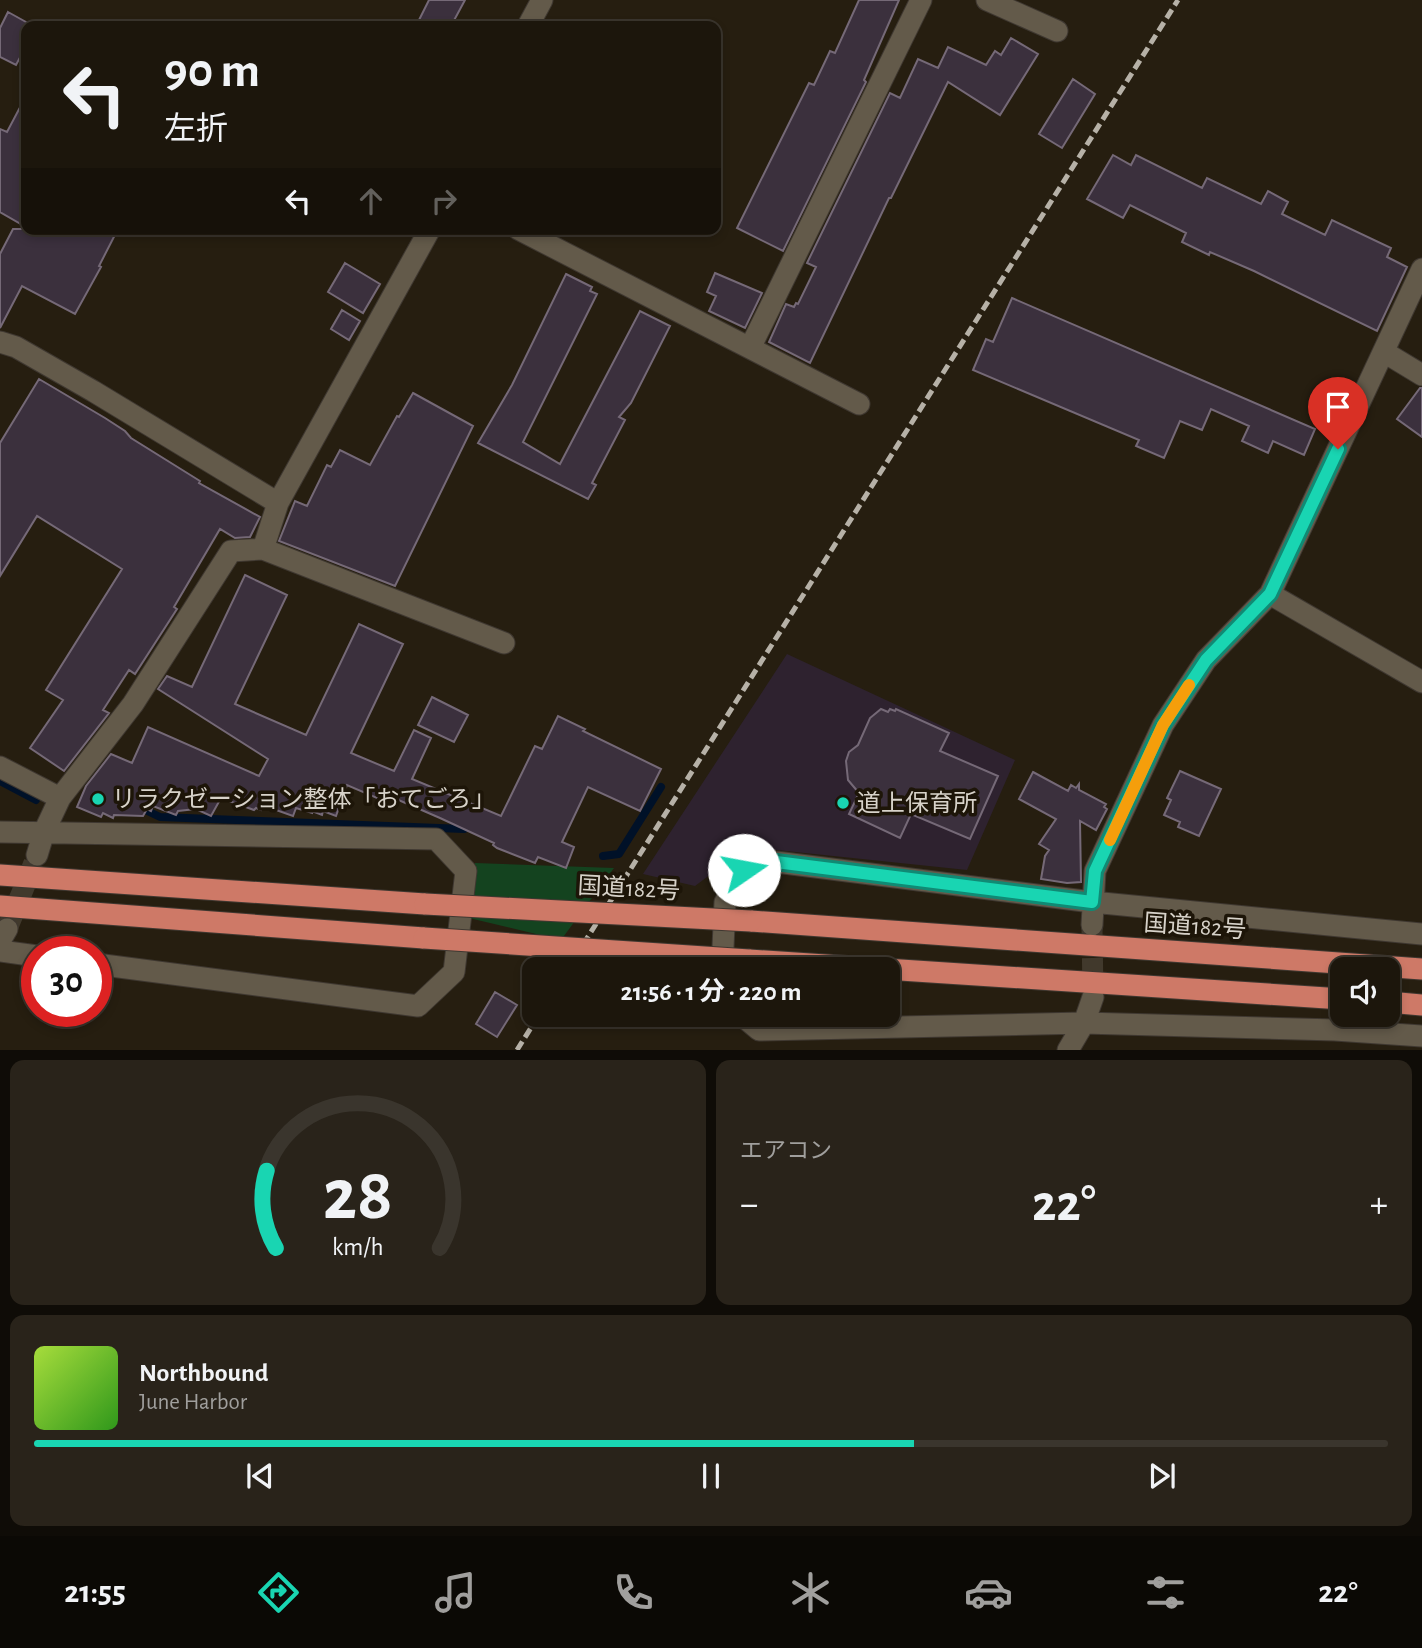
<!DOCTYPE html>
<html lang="ja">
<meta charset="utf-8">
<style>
:root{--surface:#1c160c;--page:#29231a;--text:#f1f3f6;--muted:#a09f9d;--line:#3a352d;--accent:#19d5b2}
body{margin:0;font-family:"Alegreya Sans","Noto Sans JP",sans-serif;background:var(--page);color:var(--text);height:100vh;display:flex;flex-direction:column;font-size:26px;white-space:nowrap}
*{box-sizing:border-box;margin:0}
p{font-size:23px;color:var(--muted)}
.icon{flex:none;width:38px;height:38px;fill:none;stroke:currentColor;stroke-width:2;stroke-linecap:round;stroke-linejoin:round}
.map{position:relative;height:1050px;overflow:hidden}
.details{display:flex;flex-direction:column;gap:10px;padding:10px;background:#0f0c07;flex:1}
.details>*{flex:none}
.hud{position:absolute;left:21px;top:21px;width:700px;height:214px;border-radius:14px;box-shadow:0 4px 10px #0003,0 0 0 2px var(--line);background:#1c160c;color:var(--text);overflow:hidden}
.controls{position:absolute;left:1330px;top:957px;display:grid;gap:14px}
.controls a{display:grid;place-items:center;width:70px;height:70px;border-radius:14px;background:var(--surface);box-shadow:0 4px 10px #0003,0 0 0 2px var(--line);font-size:35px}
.speed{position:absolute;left:21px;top:936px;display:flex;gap:14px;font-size:35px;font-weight:700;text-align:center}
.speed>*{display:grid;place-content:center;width:91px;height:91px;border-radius:50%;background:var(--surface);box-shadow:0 4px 10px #0003,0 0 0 2px var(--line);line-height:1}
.speed .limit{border:10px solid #d22;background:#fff;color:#111}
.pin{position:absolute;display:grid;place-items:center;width:60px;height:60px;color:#fff;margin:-72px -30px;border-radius:50% 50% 50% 0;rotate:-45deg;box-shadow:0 0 7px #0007}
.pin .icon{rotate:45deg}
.me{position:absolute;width:77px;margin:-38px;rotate:78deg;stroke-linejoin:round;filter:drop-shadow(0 0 5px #0008)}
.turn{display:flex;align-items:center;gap:24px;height:147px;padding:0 28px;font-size:32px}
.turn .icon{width:91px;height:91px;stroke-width:2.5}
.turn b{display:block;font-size:49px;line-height:60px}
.lanes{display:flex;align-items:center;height:66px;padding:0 28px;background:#0003;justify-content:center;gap:35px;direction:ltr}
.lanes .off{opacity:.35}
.big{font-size:52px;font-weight:700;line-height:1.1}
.details .widget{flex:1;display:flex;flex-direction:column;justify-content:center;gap:10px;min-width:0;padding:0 24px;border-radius:14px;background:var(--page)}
.details .dial{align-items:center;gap:0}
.dial svg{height:182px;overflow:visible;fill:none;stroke:var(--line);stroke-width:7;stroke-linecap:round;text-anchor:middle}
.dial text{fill:var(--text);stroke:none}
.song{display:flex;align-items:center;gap:21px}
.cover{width:84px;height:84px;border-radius:10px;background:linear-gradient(135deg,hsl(80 70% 55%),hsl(110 70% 35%))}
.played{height:7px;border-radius:4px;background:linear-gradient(90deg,var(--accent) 65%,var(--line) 65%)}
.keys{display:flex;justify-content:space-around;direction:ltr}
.heat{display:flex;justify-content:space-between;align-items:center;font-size:38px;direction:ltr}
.details .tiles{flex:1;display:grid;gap:10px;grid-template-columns:1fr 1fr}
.widget:last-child{grid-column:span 2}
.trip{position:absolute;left:522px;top:957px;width:378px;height:70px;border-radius:14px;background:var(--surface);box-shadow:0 4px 10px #0003,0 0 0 2px var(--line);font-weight:700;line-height:70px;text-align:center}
.tabs{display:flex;height:112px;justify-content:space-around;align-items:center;background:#0b0905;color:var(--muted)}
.tabs .icon{width:49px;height:49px}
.tabs .active{color:var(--accent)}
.tabs b{font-size:32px;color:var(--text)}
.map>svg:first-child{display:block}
.education{fill:#2e222f}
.green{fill:#14431f}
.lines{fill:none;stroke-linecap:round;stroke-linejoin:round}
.stream{stroke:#001128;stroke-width:8}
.building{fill:#3b303d;stroke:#756977;stroke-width:2}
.street-tunnel{stroke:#41392c;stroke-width:21;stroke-dasharray:21 10;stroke-linecap:butt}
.street-casing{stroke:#3f3831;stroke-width:23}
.highway-casing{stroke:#3f3831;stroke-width:23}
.street{stroke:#635a4a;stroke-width:21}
.highway{stroke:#ce7967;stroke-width:21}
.rail{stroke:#b6b1a7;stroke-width:5;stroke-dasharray:10 5;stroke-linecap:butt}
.highway-bridge-casing{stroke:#3f3831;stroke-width:23;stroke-linecap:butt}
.highway-bridge{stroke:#ce7967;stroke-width:21}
.route-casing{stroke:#108a74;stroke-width:18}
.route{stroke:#19d5b2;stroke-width:12}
.slow{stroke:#f59e0b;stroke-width:12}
.poi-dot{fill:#19d5b2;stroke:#1d1508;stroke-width:2.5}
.labels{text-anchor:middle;stroke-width:7;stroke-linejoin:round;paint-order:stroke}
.poi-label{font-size:24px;fill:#d7d2c9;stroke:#1d1508;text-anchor:start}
.street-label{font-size:24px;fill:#d7d2c9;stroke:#1d1508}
</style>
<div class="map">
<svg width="1422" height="1050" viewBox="0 0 1422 1050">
<rect width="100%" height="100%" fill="#261e10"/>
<path class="education" d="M 787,654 L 1015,760 L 967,870 L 747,847 L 695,886 L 643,874 Z"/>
<path class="green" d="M 475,863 L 614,868 L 561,940 L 469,918 Z"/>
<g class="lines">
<path class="stream" d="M 0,781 L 36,800
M 137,806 L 160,817 L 464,829
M 603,856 L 619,854 L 661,787"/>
</g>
<path class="building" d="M 429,0 L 465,0 L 451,26 L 416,26 Z
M 859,0 L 899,0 L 864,80 L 866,82 L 783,251 L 737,228 L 809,83 L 814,85 L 830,51 L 835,53 Z
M 8,12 L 26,22 L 26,46 L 16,65 L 0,57 L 0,28 Z
M 1011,38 L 1038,54 L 1000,115 L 948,82 L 891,198 L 889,198 L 810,363 L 769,342 L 786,304 L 794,307 L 796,303 L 798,304 L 816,267 L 807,263 L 890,93 L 900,98 L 918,59 L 938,68 L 948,47 L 986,65 L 995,51 L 1001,55 Z
M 1073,79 L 1095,94 L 1062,148 L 1039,134 Z
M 26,96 L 26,227 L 0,212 L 0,129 L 7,132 Z
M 1113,155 L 1131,165 L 1136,155 L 1202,188 L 1207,178 L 1261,204 L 1268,191 L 1288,202 L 1282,214 L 1325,235 L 1332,220 L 1391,248 L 1387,257 L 1407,267 L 1377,331 L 1254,271 L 1210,252 L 1209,255 L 1182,242 L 1186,233 L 1130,205 L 1123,218 L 1087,199 Z
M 13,229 L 118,229 L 99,266 L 101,267 L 75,314 L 22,286 L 0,328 L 0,254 Z
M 345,263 L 380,284 L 363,313 L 328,292 Z
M 715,273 L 762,293 L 745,328 L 709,311 L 716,296 L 707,292 Z
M 566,274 L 592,287 L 590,291 L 597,294 L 523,442 L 560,464 L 640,311 L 670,326 L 631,403 L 619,417 L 625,420 L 592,483 L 596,485 L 588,499 L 478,443 L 512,385 Z
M 1012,298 L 1315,429 L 1304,455 L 1273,441 L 1268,453 L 1242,441 L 1249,426 L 1211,409 L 1202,430 L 1180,421 L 1164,458 L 1136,446 L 1139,440 L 973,370 L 986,339 L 993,342 Z
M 342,310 L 360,321 L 349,340 L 331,329 Z
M 39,379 L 105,418 L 125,431 L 131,438 L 200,481 L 199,483 L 260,517 L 250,537 L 235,538 L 220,529 L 174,607 L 177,609 L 135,674 L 129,670 L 103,710 L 109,713 L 64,771 L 30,748 L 63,700 L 46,690 L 122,569 L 37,516 L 0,576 L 0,443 Z
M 1420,388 L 1422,388 L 1422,437 L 1397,419 Z
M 413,393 L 473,426 L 395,586 L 279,541 L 295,501 L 307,506 L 327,465 L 331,467 L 340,450 L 370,465 L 397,416 L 399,417 Z
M 245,575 L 287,595 L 235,704 L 306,735 L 359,624 L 403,644 L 351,753 L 394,771 L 414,730 L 431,738 L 412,779 L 501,816 L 535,746 L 542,749 L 558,716 L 585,729 L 583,731 L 661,769 L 640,811 L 588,787 L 562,842 L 574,847 L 566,868 L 538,857 L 535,863 L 497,848 L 493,845 L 494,843 L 440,818 L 394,798 L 391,804 L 347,785 L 336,816 L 323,811 L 322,815 L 312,811 L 312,813 L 296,808 L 293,816 L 262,805 L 261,810 L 256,808 L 254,810 L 221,798 L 211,816 L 196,809 L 178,811 L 176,815 L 153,806 L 151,811 L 147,809 L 143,816 L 114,815 L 113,818 L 103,813 L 101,817 L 77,807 L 86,786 L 111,754 L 132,763 L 148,727 L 259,776 L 268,759 L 158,689 L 167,676 L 192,687 Z
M 432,697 L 468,715 L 454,742 L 418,725 Z
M 881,709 L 888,712 L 890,709 L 895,711 L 896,709 L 949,733 L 940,751 L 998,776 L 970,839 L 911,814 L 900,838 L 849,814 L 859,793 L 848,780 L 846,761 L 849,752 L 858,745 L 870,718 Z
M 1180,771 L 1221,789 L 1199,836 L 1178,827 L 1180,822 L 1164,815 L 1171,800 L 1167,798 Z
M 1033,772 L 1068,791 L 1071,785 L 1076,788 L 1079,784 L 1079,790 L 1106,804 L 1104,807 L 1107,809 L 1096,830 L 1080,821 L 1081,882 L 1067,883 L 1041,879 L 1045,856 L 1049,850 L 1039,844 L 1056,819 L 1019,799 Z
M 495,992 L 517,1005 L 497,1037 L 476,1024 Z"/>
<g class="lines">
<path class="street-tunnel" d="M 1092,927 L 1093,997
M 7,929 L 34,863"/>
<defs>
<path id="street" d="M 987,0 L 1057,31
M 528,26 L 542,0
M 518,229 L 859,404
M 0,342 L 16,347 L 93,391 L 278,503
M 750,348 L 921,0
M 1384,352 L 1422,375
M 263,549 L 278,503 L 430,229
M 1270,594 L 1422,682
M 0,767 L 60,798
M 0,832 L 436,839 L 466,871 L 454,972 L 418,1006 L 96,964
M 37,855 L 44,832 L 60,798 L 133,704 L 231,551 L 263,549 L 504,643
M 1092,925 L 1095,871 L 1163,725 L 1206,660 L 1270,594 L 1422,269
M 0,941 L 7,929
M 0,951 L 37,956
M 722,970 L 725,902 L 744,870 L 776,862 L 1092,902 L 1422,934
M 741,1015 L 759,1030 L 1084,1023 L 1335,1030 L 1422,1036
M 1068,1050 L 1084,1023 L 1093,997"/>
<path id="highway" d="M 0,875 L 425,904
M 0,906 L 424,938
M 751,921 L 1422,969
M 749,960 L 1342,999
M 1388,1002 L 1422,1005"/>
</defs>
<use href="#street" class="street-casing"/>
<use href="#highway" class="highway-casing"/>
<use href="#street" class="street"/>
<use href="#highway" class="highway"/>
<path class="rail" d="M 567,970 L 1178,0
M 517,1050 L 539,1015"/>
<defs>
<path id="highway-bridge" d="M 425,904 L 751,921
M 424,938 L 749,960"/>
</defs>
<use href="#highway-bridge" class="highway-bridge-casing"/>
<use href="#highway-bridge" class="highway-bridge"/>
</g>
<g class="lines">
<defs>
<path id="route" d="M 744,870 L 776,862 L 1092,902 L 1095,871 L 1163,725 L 1206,660 L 1270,594 L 1338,449"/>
</defs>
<use href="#route" class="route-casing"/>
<use href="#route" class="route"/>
<path class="slow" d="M 1110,840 L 1163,725 L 1189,685"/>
</g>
<g class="poi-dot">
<circle cx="98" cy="799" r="7"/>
<circle cx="843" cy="803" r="7"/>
</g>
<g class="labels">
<g class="poi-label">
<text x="112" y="807">リラクゼーション整体「おてごろ」</text>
<text x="857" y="811">道上保育所</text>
</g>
<g class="street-label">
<text transform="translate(629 888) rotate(3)" y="8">国道182号</text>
<text transform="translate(1195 926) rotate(4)" y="8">国道182号</text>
</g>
</g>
</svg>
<div class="controls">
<a><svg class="icon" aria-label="sound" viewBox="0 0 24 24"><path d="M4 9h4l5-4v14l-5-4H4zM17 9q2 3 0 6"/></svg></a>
</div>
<div class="speed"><div class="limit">30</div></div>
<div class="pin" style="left:1338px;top:449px;background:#d93025"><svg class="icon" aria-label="arrive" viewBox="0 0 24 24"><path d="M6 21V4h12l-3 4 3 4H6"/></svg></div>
<svg class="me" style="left:744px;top:870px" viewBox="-20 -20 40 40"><circle r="19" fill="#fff"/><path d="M0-13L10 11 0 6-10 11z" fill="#19d5b2"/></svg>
<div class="trip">21:56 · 1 分 · 220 m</div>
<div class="hud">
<div class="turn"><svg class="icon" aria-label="left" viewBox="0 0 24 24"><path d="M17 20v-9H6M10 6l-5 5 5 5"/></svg><div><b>90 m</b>左折</div></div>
<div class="lanes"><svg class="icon" aria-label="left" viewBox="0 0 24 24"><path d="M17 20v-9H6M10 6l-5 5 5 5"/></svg><svg class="icon off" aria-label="ahead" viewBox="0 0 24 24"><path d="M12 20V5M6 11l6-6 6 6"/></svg><svg class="icon off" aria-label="right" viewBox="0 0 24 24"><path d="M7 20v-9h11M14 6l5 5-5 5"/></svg></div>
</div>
</div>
<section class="details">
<div class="tiles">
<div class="widget dial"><svg viewBox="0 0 100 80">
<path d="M14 69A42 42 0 1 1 86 69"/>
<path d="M14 69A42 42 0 0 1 10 35" stroke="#19d5b2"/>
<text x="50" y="56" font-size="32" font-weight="700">28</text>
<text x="50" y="72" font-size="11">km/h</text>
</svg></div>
<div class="widget"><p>エアコン</p>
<div class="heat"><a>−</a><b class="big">22°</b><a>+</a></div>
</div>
<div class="widget">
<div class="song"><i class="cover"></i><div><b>Northbound</b><p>June Harbor</p></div></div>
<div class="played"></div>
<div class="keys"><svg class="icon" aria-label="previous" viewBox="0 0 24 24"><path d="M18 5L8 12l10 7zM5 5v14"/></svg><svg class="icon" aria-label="pause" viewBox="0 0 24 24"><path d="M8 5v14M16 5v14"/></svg><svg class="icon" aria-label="next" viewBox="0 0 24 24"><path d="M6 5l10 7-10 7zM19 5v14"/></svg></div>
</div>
</div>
</section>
<nav class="tabs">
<b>21:55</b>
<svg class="icon active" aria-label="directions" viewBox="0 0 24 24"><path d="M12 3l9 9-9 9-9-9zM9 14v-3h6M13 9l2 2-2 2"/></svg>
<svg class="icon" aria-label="music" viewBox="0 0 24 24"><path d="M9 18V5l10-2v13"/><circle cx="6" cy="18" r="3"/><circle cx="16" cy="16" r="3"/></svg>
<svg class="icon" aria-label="phone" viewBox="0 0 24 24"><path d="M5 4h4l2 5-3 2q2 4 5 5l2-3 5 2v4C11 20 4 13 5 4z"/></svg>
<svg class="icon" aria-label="climate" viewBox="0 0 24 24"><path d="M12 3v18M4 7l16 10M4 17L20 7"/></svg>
<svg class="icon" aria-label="car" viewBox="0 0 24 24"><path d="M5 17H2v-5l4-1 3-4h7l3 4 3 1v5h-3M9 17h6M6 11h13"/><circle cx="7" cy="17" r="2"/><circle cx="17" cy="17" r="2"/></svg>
<svg class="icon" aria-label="filters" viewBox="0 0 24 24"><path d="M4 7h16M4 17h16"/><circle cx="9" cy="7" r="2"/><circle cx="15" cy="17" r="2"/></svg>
<b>22°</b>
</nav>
